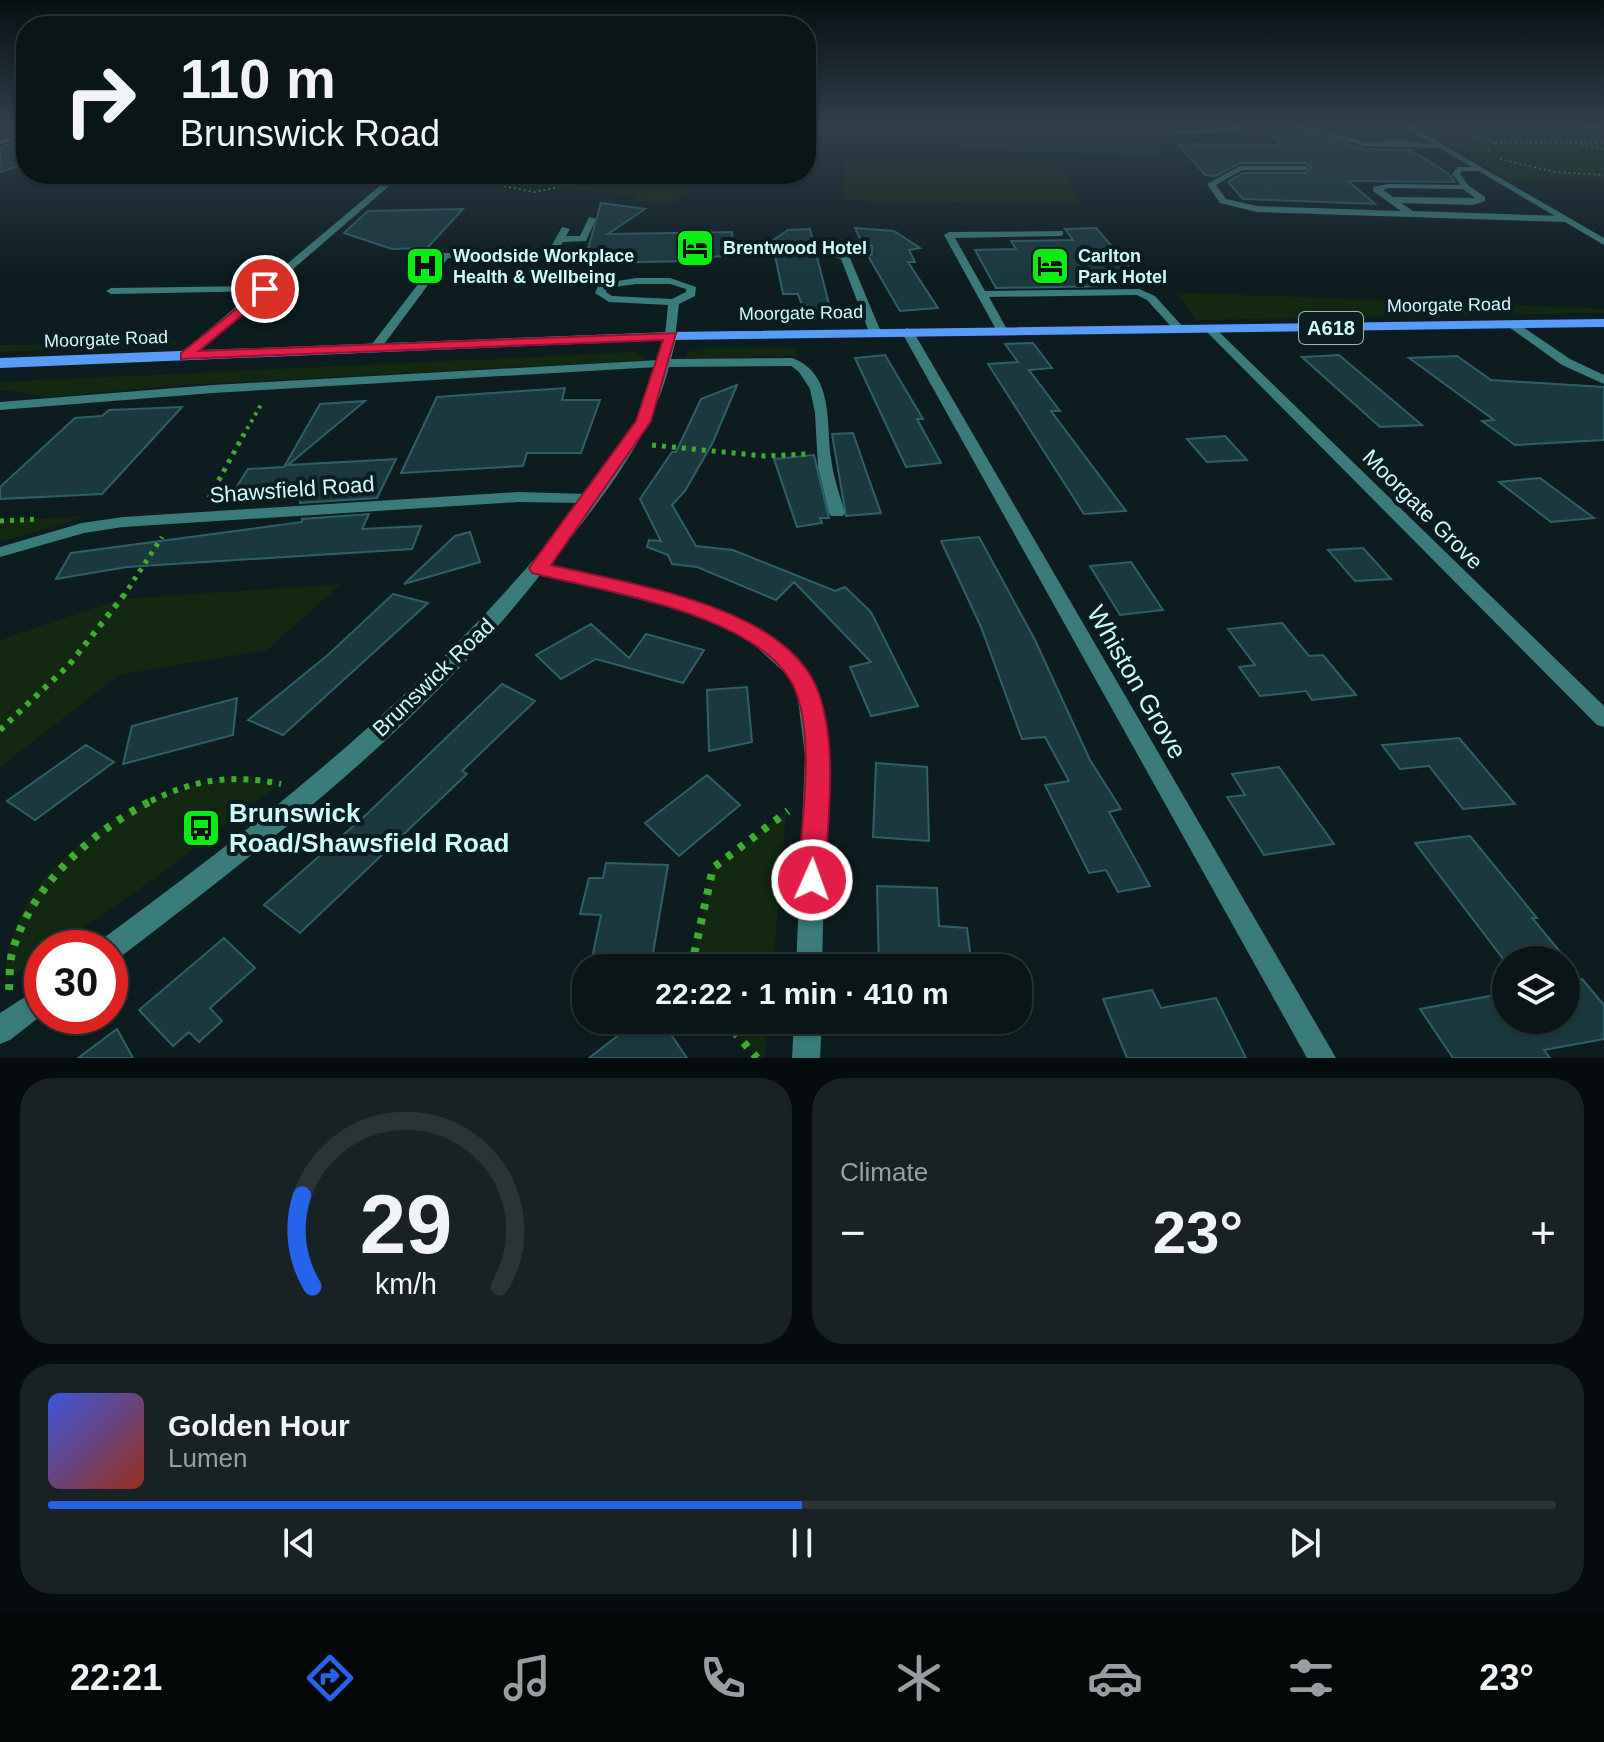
<!DOCTYPE html>
<meta charset="utf-8">
<style>
:root{--surface:#0a1517;--page:#182224;--text:#f1f3f6;--muted:#999fa1;--line:#2a3436;--accent:#2563eb}
body{margin:0;font-family:Arial,sans-serif;background:var(--page);color:var(--text);height:100vh;display:flex;flex-direction:column;font-size:30px;white-space:nowrap}
*{box-sizing:border-box;margin:0}
p{font-size:26px;color:var(--muted)}
.icon{flex:none;width:44px;height:44px;fill:none;stroke:currentColor;stroke-width:2;stroke-linecap:round;stroke-linejoin:round}
.map{position:relative;height:1058px;overflow:hidden}
.details{display:flex;flex-direction:column;gap:20px;padding:20px;background:#060c0d;flex:1}
.details>*{flex:none}
.banner{position:absolute;left:16px;top:16px;width:800px;height:168px;border-radius:32px;box-shadow:0 2px 6px #0004,0 0 0 2px var(--line);background:#0a1517;color:var(--text);overflow:hidden}
.controls{position:absolute;left:1492px;top:946px;display:grid;gap:16px}
.controls a{display:grid;place-items:center;width:88px;height:88px;border-radius:50%;background:var(--surface);box-shadow:0 2px 6px #0004,0 0 0 2px var(--line);font-size:40px}
.speed{position:absolute;left:24px;top:930px;display:flex;gap:16px;font-size:40px;font-weight:700;text-align:center}
.speed>*{display:grid;place-content:center;width:104px;height:104px;border-radius:50%;background:var(--surface);box-shadow:0 2px 6px #0004,0 0 0 2px var(--line);line-height:1}
.speed .limit{border:12px solid #d22;background:#fff;color:#111}
.pin{position:absolute;display:grid;place-items:center;width:68px;height:68px;color:#fff;margin:-34px;border:4px solid #fff;border-radius:50%;box-shadow:0 2px 8px #0007}
.me{position:absolute;width:88px;margin:-44px;rotate:2deg;stroke-linejoin:round;filter:drop-shadow(0 0 6px #0008)}
.turn{display:flex;align-items:center;gap:28px;height:168px;padding:0 32px;font-size:36px}
.turn .icon{width:104px;height:104px;stroke-width:2.5}
.turn b{display:block;font-size:56px;line-height:68px}
.big{font-size:60px;font-weight:700;line-height:1.1}
.details .card{flex:1;display:flex;flex-direction:column;justify-content:center;gap:12px;min-width:0;padding:0 28px;border-radius:32px;background:var(--page)}
.details .dial{align-items:center;gap:0}
.dial svg{height:208px;overflow:visible;fill:none;stroke:var(--line);stroke-width:7;stroke-linecap:round;text-anchor:middle}
.dial text{fill:var(--text);stroke:none}
.song{display:flex;align-items:center;gap:24px}
.cover{width:96px;height:96px;border-radius:12px;background:linear-gradient(135deg,hsl(230 70% 55%),hsl(10 70% 35%))}
.played{height:8px;border-radius:4px;background:linear-gradient(90deg,var(--accent) 50%,var(--line) 50%)}
.keys{display:flex;justify-content:space-around;direction:ltr}
.heat{display:flex;justify-content:space-between;align-items:center;font-size:44px;direction:ltr}
.details .tiles{flex:1;display:grid;gap:20px;grid-template-columns:1fr 1fr}
.card:last-child{grid-column:span 2}
.trip{position:absolute;left:572px;top:954px;width:460px;height:80px;border-radius:32px;background:var(--surface);box-shadow:0 2px 6px #0004,0 0 0 2px var(--line);font-weight:700;line-height:80px;text-align:center}
.tab-bar{display:flex;height:128px;justify-content:space-around;align-items:center;background:#040809;color:var(--muted)}
.tab-bar .icon{width:56px;height:56px}
.tab-bar .selected{color:var(--accent)}
.tab-bar b{font-size:36px;color:var(--text)}
.map>svg:first-child{display:block}
.green{fill:#122810}
.building{fill:#1a393f;stroke:#2d616a;stroke-width:2}
.lines{fill:none;stroke-linecap:round;stroke-linejoin:round}
.path-far4{stroke:#3fac32;stroke-width:2;stroke-dasharray:2 3;stroke-linecap:butt}
.path-far3{stroke:#3fac32;stroke-width:4;stroke-dasharray:3 5;stroke-linecap:butt}
.path-far2{stroke:#3fac32;stroke-width:5;stroke-dasharray:4 6;stroke-linecap:butt}
.path-far1{stroke:#3fac32;stroke-width:6;stroke-dasharray:5 7;stroke-linecap:butt}
.path{stroke:#3fac32;stroke-width:8;stroke-dasharray:6 9;stroke-linecap:butt}
.lane{fill:#3a7c7b;fill-rule:evenodd}
.street{fill:#3a7c7b;fill-rule:evenodd}
.primary{fill:#589cf9;fill-rule:evenodd}
.route{fill:#e11d48;stroke:#92132f;stroke-width:2}
.labels{text-anchor:middle;stroke-width:8;stroke-linejoin:round;paint-order:stroke}
.far-poi-label{font-size:18px;font-weight:bold;fill:#ccfafd;stroke:#0d1c1f;text-anchor:start}
.far-street-label{font-size:18px;fill:#ccfafd;stroke:#0d1c1f}
.shield{fill:#0d1c1f;stroke:#93b7ba;stroke-width:2}
.shield-label{font-size:20px;font-weight:bold;fill:#ccfafd}
.street-label{font-size:22px;fill:#ccfafd;stroke:#0d1c1f}
.near-street-label{font-size:26px;fill:#ccfafd;stroke:#0d1c1f}
.near-poi-label{font-size:26px;font-weight:bold;fill:#ccfafd;stroke:#0d1c1f;text-anchor:start}
</style>
<div class="map">
<svg width="1604" height="1058" viewBox="0 0 1604 1058">
<rect width="100%" height="100%" fill="#0d1c1f"/>
<path class="green" d="M 957,127 L 1145,127 L 1167,156 L 960,150 Z
M 1415,127 L 1604,127 L 1604,180 L 1510,180 Z
M 844,159 L 1057,161 L 1082,204 L 842,200 Z
M 499,174 L 573,174 L 554,187 L 487,181 Z
M 581,174 L 656,174 L 630,194 L 560,188 Z
M 658,179 L 695,182 L 671,203 L 632,200 Z
M 1175,292 L 1604,309 L 1604,313 L 1196,320 Z
M 179,342 L 174,346 L 0,352 L 0,345 Z
M 705,348 L 796,348 L 796,356 L 686,358 L 685,353 Z
M 635,352 L 646,360 L 183,385 L 49,397 C 31,396 17,389 0,390 L 0,382 Z
M 89,516 L 0,542 L 0,521 Z
M 341,584 L 267,650 L 119,675 L 0,767 L 0,640 L 121,599 Z
M 251,777 L 279,784 L 161,874 L 53,948 L 42,948 L 42,956 L 6,980 C 3,869 150,776 251,777 Z
M 786,812 L 773,968 L 691,968 L 713,868 Z
M 724,1020 L 768,1020 L 765,1058 L 757,1058 Z"/>
<path class="building" d="M 1269,130 L 1294,130 L 1364,149 L 1410,150 L 1449,174 L 1455,182 L 1348,181 L 1375,204 L 1243,199 L 1228,182 L 1243,173 L 1305,173 L 1312,167 L 1305,163 L 1240,163 L 1216,176 L 1205,175 L 1178,144 L 1281,145 Z
M 26,140 L 26,164 L 0,172 L 0,147 Z
M 601,203 L 645,209 L 608,234 L 732,232 L 734,256 L 692,257 L 692,261 L 584,263 Z
M 463,209 L 427,248 L 392,249 L 344,233 L 368,211 Z
M 855,228 L 894,231 L 920,248 L 909,250 L 915,262 L 908,262 L 938,308 L 900,311 L 868,256 L 872,254 L 872,246 L 863,245 Z
M 1096,228 L 1143,282 L 1113,286 L 996,288 L 975,250 L 1016,249 L 1011,241 L 1073,240 L 1065,229 Z
M 810,229 L 815,249 L 812,255 L 817,257 L 831,312 L 805,314 L 798,294 L 783,294 L 772,241 L 788,230 Z
M 1033,343 L 1052,368 L 1029,370 L 1060,411 L 1051,411 L 1126,511 L 1084,514 L 988,364 L 1018,362 L 1005,344 Z
M 885,355 L 923,419 L 917,419 L 941,463 L 906,467 L 855,358 Z
M 1339,355 L 1422,425 L 1380,427 L 1302,357 Z
M 1457,356 L 1491,380 L 1604,387 L 1604,440 L 1515,445 L 1482,421 L 1494,420 L 1409,358 Z
M 737,385 L 713,442 L 685,491 L 672,505 L 696,546 L 733,550 L 835,591 L 845,587 L 871,612 L 918,706 L 871,716 L 850,667 L 871,662 L 794,582 L 776,600 L 697,567 L 672,564 L 668,555 L 647,547 L 649,540 L 661,541 L 640,499 L 672,452 L 676,452 L 701,399 Z
M 565,388 L 562,400 L 600,400 L 581,453 L 527,453 L 523,466 L 401,473 L 437,397 Z
M 365,401 L 288,465 L 396,459 L 377,498 L 300,503 L 299,491 L 232,494 L 248,469 L 284,467 L 320,404 Z
M 182,407 L 102,494 L 0,499 L 0,487 L 75,418 L 102,416 L 109,410 Z
M 853,433 L 866,471 L 881,513 L 846,516 L 832,434 Z
M 1225,436 L 1247,460 L 1207,462 L 1187,439 Z
M 814,455 L 829,518 L 820,518 L 822,523 L 797,527 L 774,459 Z
M 1540,478 L 1594,518 L 1551,522 L 1499,482 Z
M 369,514 L 362,529 L 421,526 L 412,549 L 127,567 L 56,579 L 71,553 L 302,522 L 302,519 Z
M 470,532 L 480,562 L 404,584 L 455,536 Z
M 979,537 L 1035,640 L 1090,760 L 1121,809 L 1109,812 L 1150,886 L 1118,892 L 1106,870 L 1089,873 L 1045,785 L 1069,781 L 1045,737 L 1022,739 L 981,627 L 941,541 Z
M 1363,548 L 1391,579 L 1355,581 L 1328,550 Z
M 1131,562 L 1163,610 L 1120,615 L 1090,566 Z
M 393,594 L 428,603 L 283,735 L 248,720 L 329,654 Z
M 1282,623 L 1309,656 L 1323,655 L 1356,695 L 1312,700 L 1306,691 L 1260,696 L 1239,667 L 1255,665 L 1228,629 Z
M 591,624 L 629,658 L 646,634 L 704,650 L 683,683 L 596,659 L 561,679 L 536,655 Z
M 502,684 L 535,701 L 462,771 L 467,774 L 300,933 L 264,905 L 368,813 Z
M 747,687 L 752,742 L 709,751 L 707,690 Z
M 237,698 L 233,735 L 123,764 L 132,726 Z
M 1459,738 L 1515,804 L 1463,809 L 1429,766 L 1400,769 L 1382,745 Z
M 86,745 L 114,762 L 35,820 L 7,801 Z
M 876,763 L 927,767 L 929,841 L 873,837 Z
M 1279,767 L 1334,844 L 1264,855 L 1227,797 L 1245,795 L 1232,774 Z
M 707,775 L 740,805 L 679,856 L 645,823 Z
M 1470,836 L 1537,918 L 1532,918 L 1567,960 L 1504,960 L 1415,843 Z
M 606,863 L 668,865 L 651,965 L 591,963 L 601,915 L 580,914 L 589,878 L 603,878 Z
M 877,886 L 937,888 L 939,926 L 967,928 L 972,968 L 879,968 Z
M 224,938 L 255,968 L 210,1008 L 222,1021 L 199,1042 L 189,1032 L 173,1046 L 139,1010 Z
M 1582,979 L 1604,1005 L 1604,1039 L 1544,1050 L 1550,1058 L 1453,1058 L 1420,1009 L 1506,993 L 1506,1020 L 1566,1020 L 1566,982 Z
M 1152,990 L 1161,1008 L 1216,998 L 1246,1058 L 1127,1058 L 1103,999 Z
M 638,1020 L 661,1020 L 687,1058 L 589,1058 Z
M 117,1029 L 133,1058 L 78,1058 Z"/>
<g class="lines">
<path class="path-far4" d="M 1584,127 L 1604,127
M 1448,128 L 1495,143 L 1488,149 L 1491,155
M 1495,143 L 1604,143
M 1581,145 L 1604,149
M 1500,159 L 1555,172 L 1604,175
M 496,174 L 484,182 L 534,192 L 559,187"/>
<path class="path-far3" d="M 243,436 L 262,403"/>
<path class="path-far2" d="M 652,445 L 764,456 L 806,454
M 209,498 L 244,434
M 0,521 L 39,519
M 123,597 L 162,537"/>
<path class="path-far1" d="M 0,730 L 69,665 L 124,595
M 151,801 C 196,779 232,774 281,784"/>
<path class="path" d="M 691,968 L 713,868 L 788,811
M 9,990 C 10,978 9,965 12,953 C 30,886 94,829 155,799
M 724,1020 L 757,1058"/>
<path class="lane" d="M 3,127 L 13,127 L 13,128 L 10,130 Z
M 1233,127 L 1239,127 L 1238,132 L 1173,134 L 1170,132 Z
M 1294,127 L 1305,127 L 1365,142 L 1379,143 L 1390,139 L 1444,146 L 1440,148 L 1365,146 Z
M 26,133 L 26,137 L 0,144 L 0,140 Z
M 1240,166 L 1305,166 L 1309,168 L 1305,170 L 1242,170 L 1216,185 L 1226,199 L 1257,206 L 1401,211 L 1373,191 L 1373,187 L 1388,184 L 1457,185 L 1460,184 L 1452,174 L 1457,167 L 1480,167 L 1483,171 L 1462,171 L 1460,174 L 1468,185 L 1485,197 L 1485,201 L 1472,205 L 1401,203 L 1413,211 L 1565,216 L 1569,219 L 1565,222 L 1257,212 L 1220,203 L 1207,184 ZM 1388,188 L 1463,189 L 1475,198 L 1393,197 L 1383,190 Z
M 589,217 L 596,219 L 586,241 L 563,242 L 554,257 L 448,258 L 379,351 L 371,351 L 369,348 L 442,253 L 548,252 L 562,227 L 570,229 L 566,236 L 580,236 Z
M 1063,231 L 1063,235 L 1060,236 L 955,238 L 985,291 L 1139,289 L 1155,296 L 1184,328 L 1184,332 L 1176,332 L 1147,300 L 1137,295 L 989,297 L 1008,331 L 998,333 L 944,235 L 949,232 Z
M 636,278 L 670,278 L 696,287 L 695,296 L 679,304 L 675,338 L 665,336 L 668,305 L 609,302 L 595,293 L 599,284 ZM 636,284 L 670,284 L 686,289 L 686,292 L 672,299 L 612,296 L 606,292 L 607,288 Z
M 265,286 L 269,287 L 269,291 L 111,294 L 106,291 L 111,288 Z
M 792,358 C 834,373 826,422 831,458 C 833,477 840,495 845,513 L 843,516 L 831,516 L 829,513 L 818,467 L 815,413 L 810,389 L 799,372 L 786,362 Z"/>
<path class="street" d="M 1404,127 L 1412,127 L 1604,238 L 1604,245 Z
M 394,174 L 403,174 L 189,359 L 181,359 L 181,353 Z
M 867,247 L 870,248 L 870,252 L 850,258 L 881,332 L 875,335 L 869,332 L 841,259 L 815,253 L 820,250 L 845,254 Z
M 1506,321 L 1514,321 L 1570,359 L 1604,375 L 1604,384 L 1562,365 L 1506,325 Z
M 1211,327 L 1215,328 L 1604,706 L 1604,727 L 1597,725 L 1207,332 L 1207,328 Z
M 907,328 L 913,331 L 1336,1058 L 1307,1058 L 901,331 Z
M 671,333 L 677,336 L 671,359 L 792,358 L 798,362 L 792,366 L 669,367 C 649,443 597,504 549,565 L 681,598 L 733,616 L 763,630 L 799,663 L 814,685 L 827,756 L 822,968 L 796,968 L 805,756 L 797,691 L 785,673 L 749,640 L 721,624 L 676,609 L 541,574 C 424,724 269,843 119,958 L 110,962 L 110,948 L 98,948 L 101,940 C 278,810 444,678 580,503 L 519,502 L 123,527 L 84,533 L 0,557 L 0,547 L 82,523 L 123,517 L 519,492 L 587,494 C 618,455 643,416 657,367 L 213,393 L 0,410 L 0,402 L 213,385 L 659,360 L 665,336 Z
M 42,986 L 42,1015 L 10,1040 L 0,1044 L 0,1013 Z
M 794,1020 L 822,1020 L 820,1058 L 792,1058 Z"/>
<path class="primary" d="M 1604,319 L 1604,327 L 671,340 L 0,368 L 0,358 L 671,332 Z"/>
</g>
<linearGradient id="sky" x2="0" y2="1"><stop stop-color="#070f11"/><stop offset="0.46" stop-color="#2f404d"/><stop offset="1" stop-color="#2f404d" stop-opacity="0"/></linearGradient>
<rect width="1604" height="275" fill="url(#sky)"/>
<path class="route" d="M 265,286 L 270,287 L 270,292 L 199,351 L 676,333 L 651,421 L 551,565 C 629,584 787,606 818,691 C 839,748 827,820 825,880 L 821,888 L 812,892 L 802,888 L 798,880 C 801,826 815,742 796,692 C 766,614 604,592 532,573 L 529,568 L 636,421 L 663,340 L 181,359 L 181,353 Z"/>
<defs>
<symbol id="hotel-square" viewBox="-11 -11 22 22"><rect x="-9" y="-9" width="18" height="18" rx="4" fill="#09ed14" stroke="#0d1c1f"/><path d="M-6-4.5h1.5V1H6V5H4.5V3h-9V5H-6ZM-4 0a1.8 1.8 0 1 1 3.6 0ZM.5 0V-2.5h3Q6-2.5 6 0Z" fill="#111"/></symbol>
<symbol id="hospital-square" viewBox="-11 -11 22 22"><rect x="-9" y="-9" width="18" height="18" rx="4" fill="#09ed14" stroke="#0d1c1f"/><path d="M-5-5h3v3.5h4V-5h3V5h-3V1.5h-4V5h-3Z" fill="#111"/></symbol>
<symbol id="bus-square" viewBox="-11 -11 22 22"><rect x="-9" y="-9" width="18" height="18" rx="4" fill="#09ed14" stroke="#0d1c1f"/><path d="M-5-6H5V4H4V6H2V4H-2V6H-4V4H-5ZM-3.5-4V0h7V-4ZM-3.5 1.2v1.5H-2V1.2ZM2 1.2v1.5H3.5V1.2Z" fill="#111"/></symbol>
</defs>
<g fill-rule="evenodd">
<use href="#hotel-square" x="673" y="226" width="44" height="44"/>
<use href="#hospital-square" x="403" y="244" width="44" height="44"/>
<use href="#hotel-square" x="1028" y="244" width="44" height="44"/>
<use href="#bus-square" x="179" y="806" width="44" height="44"/>
</g>
<g class="labels">
<g class="far-poi-label">
<text x="723" y="254">Brentwood Hotel</text>
<text x="453" y="262">Woodside Workplace<tspan x="453" dy="21">Health &amp; Wellbeing</tspan></text>
<text x="1078" y="262">Carlton<tspan x="1078" dy="21">Park Hotel</tspan></text>
</g>
<g class="far-street-label">
<text transform="translate(1449 305) rotate(-1)" y="6">Moorgate Road</text>
<text transform="translate(801 313) rotate(-1)" y="6">Moorgate Road</text>
<text transform="translate(106 339) rotate(-2)" y="6">Moorgate Road</text>
</g>
<rect class="shield" x="1299" y="312" width="64" height="32" rx="6"/>
<g class="shield-label">
<text x="1331" y="335">A618</text>
</g>
<g class="street-label">
<text transform="translate(292 489) rotate(-4)" y="8">Shawsfield Road</text>
<text transform="translate(1423 509) rotate(45)" y="8">Moorgate Grove</text>
<text transform="translate(433 677) rotate(-44)" y="8">Brunswick Road</text>
</g>
<g class="near-street-label">
<text transform="translate(1137 682) rotate(60)" y="9">Whiston Grove</text>
</g>
<g class="near-poi-label">
<text x="229" y="822">Brunswick<tspan x="229" dy="30">Road/Shawsfield Road</tspan></text>
</g>
</g>
</svg>
<div class="controls">
<a><svg class="icon" aria-label="layers" viewBox="0 0 24 24"><path d="M12 4l9 5-9 5-9-5zM3 14l9 5 9-5"/></svg></a>
</div>
<div class="speed"><div class="limit">30</div></div>
<div class="pin" style="left:265px;top:289px;background:#d93025"><svg class="icon" aria-label="arrive" viewBox="0 0 24 24"><path d="M6 21V4h12l-3 4 3 4H6"/></svg></div>
<svg class="me" style="left:812px;top:880px" viewBox="-20 -20 40 40"><circle r="17" fill="#e11d48" stroke="#fff" stroke-width="3"/><path d="M0-11L8 9 0 5-8 9z" fill="#fff"/></svg>
<div class="trip">22:22 · 1 min · 410 m</div>
<div class="banner">
<div class="turn"><svg class="icon" aria-label="right" viewBox="0 0 24 24"><path d="M7 20v-9h11M14 6l5 5-5 5"/></svg><div><b>110 m</b>Brunswick Road</div></div>
</div>
</div>
<section class="details">
<div class="tiles">
<div class="card dial"><svg viewBox="0 0 100 80">
<path d="M14 69A42 42 0 1 1 86 69"/>
<path d="M14 69A42 42 0 0 1 10 34" stroke="#2563eb"/>
<text x="50" y="56" font-size="32" font-weight="700">29</text>
<text x="50" y="72" font-size="11">km/h</text>
</svg></div>
<div class="card"><p>Climate</p>
<div class="heat"><a>−</a><b class="big">23°</b><a>+</a></div>
</div>
<div class="card">
<div class="song"><i class="cover"></i><div><b>Golden Hour</b><p>Lumen</p></div></div>
<div class="played"></div>
<div class="keys"><svg class="icon" aria-label="previous" viewBox="0 0 24 24"><path d="M18 5L8 12l10 7zM5 5v14"/></svg><svg class="icon" aria-label="pause" viewBox="0 0 24 24"><path d="M8 5v14M16 5v14"/></svg><svg class="icon" aria-label="next" viewBox="0 0 24 24"><path d="M6 5l10 7-10 7zM19 5v14"/></svg></div>
</div>
</div>
</section>
<nav class="tab-bar">
<b>22:21</b>
<svg class="icon selected" aria-label="directions" viewBox="0 0 24 24"><path d="M12 3l9 9-9 9-9-9zM9 14v-3h6M13 9l2 2-2 2"/></svg>
<svg class="icon" aria-label="music" viewBox="0 0 24 24"><path d="M9 18V5l10-2v13"/><circle cx="6" cy="18" r="3"/><circle cx="16" cy="16" r="3"/></svg>
<svg class="icon" aria-label="phone" viewBox="0 0 24 24"><path d="M5 4h4l2 5-3 2q2 4 5 5l2-3 5 2v4C11 20 4 13 5 4z"/></svg>
<svg class="icon" aria-label="climate" viewBox="0 0 24 24"><path d="M12 3v18M4 7l16 10M4 17L20 7"/></svg>
<svg class="icon" aria-label="car" viewBox="0 0 24 24"><path d="M5 17H2v-5l4-1 3-4h7l3 4 3 1v5h-3M9 17h6M6 11h13"/><circle cx="7" cy="17" r="2"/><circle cx="17" cy="17" r="2"/></svg>
<svg class="icon" aria-label="filters" viewBox="0 0 24 24"><path d="M4 7h16M4 17h16"/><circle cx="9" cy="7" r="2"/><circle cx="15" cy="17" r="2"/></svg>
<b>23°</b>
</nav>
